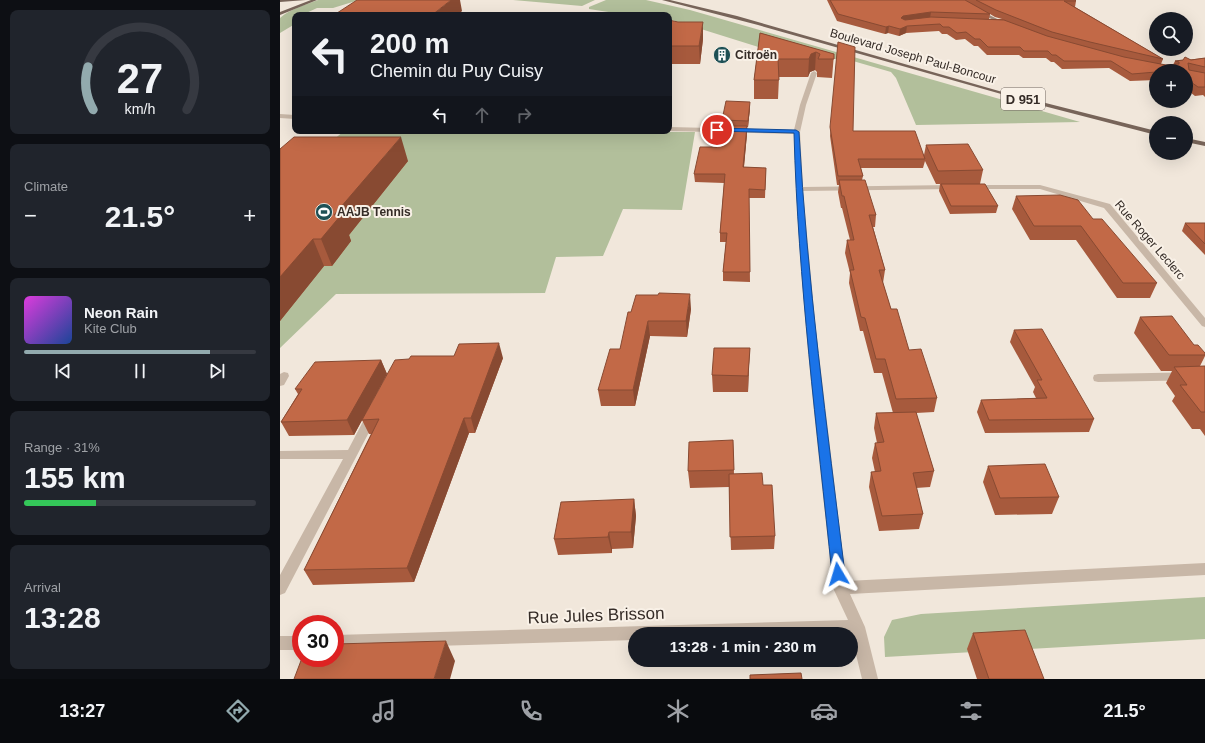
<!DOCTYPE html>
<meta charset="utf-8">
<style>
:root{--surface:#171b24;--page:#20242c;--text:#f1f3f6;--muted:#9ea1a6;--line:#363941;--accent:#92aaae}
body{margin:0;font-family:Arial,sans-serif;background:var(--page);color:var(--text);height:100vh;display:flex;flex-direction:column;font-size:15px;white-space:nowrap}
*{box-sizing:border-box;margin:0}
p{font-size:13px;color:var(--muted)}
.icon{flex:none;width:22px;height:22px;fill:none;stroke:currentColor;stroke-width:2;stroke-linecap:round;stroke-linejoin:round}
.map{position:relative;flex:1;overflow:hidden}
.panel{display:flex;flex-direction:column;gap:10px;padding:10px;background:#0d0f14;width:280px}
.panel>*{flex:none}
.banner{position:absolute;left:12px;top:12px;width:380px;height:122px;border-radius:8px;box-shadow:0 4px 16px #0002;background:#171b24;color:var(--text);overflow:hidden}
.fabs{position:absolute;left:869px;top:12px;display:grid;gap:8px}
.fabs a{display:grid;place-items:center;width:44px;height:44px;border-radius:50%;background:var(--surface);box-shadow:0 4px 16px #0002;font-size:20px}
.speed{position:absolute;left:12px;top:615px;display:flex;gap:8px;font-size:20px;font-weight:700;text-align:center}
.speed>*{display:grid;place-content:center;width:52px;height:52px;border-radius:50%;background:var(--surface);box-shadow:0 4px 16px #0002;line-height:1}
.speed .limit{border:6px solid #d22;background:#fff;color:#111}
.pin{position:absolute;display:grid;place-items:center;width:34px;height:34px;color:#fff;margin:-17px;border:2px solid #fff;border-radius:50%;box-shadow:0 1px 4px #0007}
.me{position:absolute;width:44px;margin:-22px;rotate:353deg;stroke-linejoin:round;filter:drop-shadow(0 0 3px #0008)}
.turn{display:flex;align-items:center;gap:14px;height:84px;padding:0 12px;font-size:18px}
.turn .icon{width:52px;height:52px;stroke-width:2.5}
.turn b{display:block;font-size:28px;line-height:34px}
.lanes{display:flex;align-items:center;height:38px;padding:0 12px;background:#0003;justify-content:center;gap:20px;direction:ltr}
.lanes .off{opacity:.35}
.big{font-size:30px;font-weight:700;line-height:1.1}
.panel .widget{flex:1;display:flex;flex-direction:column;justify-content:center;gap:6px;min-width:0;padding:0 14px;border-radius:8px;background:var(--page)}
.panel .dial{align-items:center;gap:0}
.dial svg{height:104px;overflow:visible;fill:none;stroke:var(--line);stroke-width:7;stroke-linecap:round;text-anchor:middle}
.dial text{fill:var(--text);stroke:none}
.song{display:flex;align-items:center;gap:12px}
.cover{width:48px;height:48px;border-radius:6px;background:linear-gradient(135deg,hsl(300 70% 55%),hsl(220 70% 35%))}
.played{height:4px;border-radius:2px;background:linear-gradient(90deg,var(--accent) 80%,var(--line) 80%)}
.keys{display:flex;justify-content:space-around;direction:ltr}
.heat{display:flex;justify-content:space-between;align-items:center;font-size:22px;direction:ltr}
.charge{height:6px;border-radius:3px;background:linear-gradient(90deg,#34c759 31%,var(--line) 0)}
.trip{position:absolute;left:348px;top:627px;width:230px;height:40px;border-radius:20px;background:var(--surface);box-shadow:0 4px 16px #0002;font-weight:700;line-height:40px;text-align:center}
.tabs{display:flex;height:64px;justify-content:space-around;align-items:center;background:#090b0e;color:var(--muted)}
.tabs .icon{width:28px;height:28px}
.tabs .active{color:var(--accent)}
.tabs b{font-size:18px;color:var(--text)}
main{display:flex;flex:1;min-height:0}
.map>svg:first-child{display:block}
.green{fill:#b2bf9b}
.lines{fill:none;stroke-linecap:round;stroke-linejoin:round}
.street{fill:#c8b7a7;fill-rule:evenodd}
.secondary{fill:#9c8779;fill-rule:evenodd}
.primary{fill:#776459;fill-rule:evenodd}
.wall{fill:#a75a3d;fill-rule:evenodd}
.shaded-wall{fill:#884a32}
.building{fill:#c26947;stroke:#884a32}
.route{fill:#1a73e8;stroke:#114b97}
.labels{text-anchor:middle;stroke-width:4;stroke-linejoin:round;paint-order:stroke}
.far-poi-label{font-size:12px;font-weight:bold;fill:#352c27;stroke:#f9f1e7;text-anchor:start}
.far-street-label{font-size:12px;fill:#352c27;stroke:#f9f1e7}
.shield{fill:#f9f1e7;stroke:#706761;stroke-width:1}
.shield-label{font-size:13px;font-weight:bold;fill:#352c27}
.near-street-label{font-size:17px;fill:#352c27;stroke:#f9f1e7}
</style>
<main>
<section class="panel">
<div class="widget dial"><svg viewBox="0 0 100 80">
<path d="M14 69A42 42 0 1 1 86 69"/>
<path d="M14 69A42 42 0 0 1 10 36" stroke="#92aaae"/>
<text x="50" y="56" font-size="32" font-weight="700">27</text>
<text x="50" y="72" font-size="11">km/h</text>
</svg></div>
<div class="widget"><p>Climate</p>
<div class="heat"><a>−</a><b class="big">21.5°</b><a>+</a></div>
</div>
<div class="widget">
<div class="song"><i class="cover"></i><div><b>Neon Rain</b><p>Kite Club</p></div></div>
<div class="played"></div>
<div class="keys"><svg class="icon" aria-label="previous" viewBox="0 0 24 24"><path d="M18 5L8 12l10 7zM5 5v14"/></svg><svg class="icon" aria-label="pause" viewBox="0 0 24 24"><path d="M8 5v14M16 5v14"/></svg><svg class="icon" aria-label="next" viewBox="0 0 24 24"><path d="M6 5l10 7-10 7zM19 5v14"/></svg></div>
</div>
<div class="widget"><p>Range · 31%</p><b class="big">155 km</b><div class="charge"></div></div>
<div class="widget"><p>Arrival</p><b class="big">13:28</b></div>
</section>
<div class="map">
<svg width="925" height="679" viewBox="0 0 925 679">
<rect width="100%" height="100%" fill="#f1e7db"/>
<path class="green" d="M 38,0 L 79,0 L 53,8 L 37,8 L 22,15 L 15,15 L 15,24 L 0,33 L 0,18 C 10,9 25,5 38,0 Z
M 233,0 L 315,0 L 302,6 Z
M 326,0 L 366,0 L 410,10 L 800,122 L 636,125 L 616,78 L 611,72 L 573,61 L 547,58 L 526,62 L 389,19 L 389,15 L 348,15 L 309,9 L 309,7 Z
M 64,131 L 415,132 L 402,210 L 343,209 L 323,256 L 276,257 L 265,293 L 56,294 L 0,348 L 0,149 L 41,150 Z
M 925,597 L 925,639 L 605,657 L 604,637 L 612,620 L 641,614 Z"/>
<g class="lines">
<path class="street" d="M 534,71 L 537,73 L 526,105 L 520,132 L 523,187 L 673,185 L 677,187 L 673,189 L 523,191 L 535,321 L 566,581 L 925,563 L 925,575 L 570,594 L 585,627 L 598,679 L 582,679 L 571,634 L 355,634 L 355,640 L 55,649 L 55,635 L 568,620 L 553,588 C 537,437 518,286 514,134 L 389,131 L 389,127 L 514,130 L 520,105 L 531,73 Z
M 0,114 L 15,115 L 15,119 L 0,118 Z
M 692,185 L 760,185 L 830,204 L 925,318 L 925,327 L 922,326 L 824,208 L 760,189 L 695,189 L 691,187 Z
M 4,372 L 8,373 L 9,376 L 4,385 L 0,386 L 0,374 Z
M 925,372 L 925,380 L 818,382 L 814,381 L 813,378 L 814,375 L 818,374 Z
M 92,411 L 96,412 L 98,415 L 5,593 L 0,595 L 0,575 L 63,459 L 0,459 L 0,451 L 68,450 L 88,412 Z
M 0,636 L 21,636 L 21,650 L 0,650 Z"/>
<path class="secondary" d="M 675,0 L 680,0 L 727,24 L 723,25 Z"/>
<path class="primary" d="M 0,0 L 26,0 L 0,2 Z
M 31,0 L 37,0 L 0,15 L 0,12 Z
M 382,0 L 390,0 L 457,16 L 726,93 L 876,131 L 876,135 L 760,105 L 478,25 Z
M 906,138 L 925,142 L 925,146 L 906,142 Z"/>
</g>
<path class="wall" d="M 547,0 L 795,0 L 796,1 L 795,7 L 883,59 L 881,64 L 886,65 L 893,65 L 895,61 L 925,58 L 925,97 L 923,95 L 915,96 L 906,89 L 906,71 L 876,71 L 876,80 L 850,81 L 829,68 L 782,69 L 774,62 L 771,62 L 766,58 L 743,58 L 739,55 L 707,55 L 698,46 L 694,46 L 685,39 L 676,40 L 667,34 L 662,34 L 659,31 L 626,33 L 619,36 L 608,33 L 605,34 L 557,21 ZM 710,14 L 715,17 L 722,19 L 709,19 Z
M 389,20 L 423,39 L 420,64 L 389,64 Z
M 480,33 L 554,54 L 552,78 L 537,77 L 537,72 L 535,70 L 530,72 L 528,77 L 499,77 L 498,99 L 474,99 L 474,80 Z
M 558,42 L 573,131 L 644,155 L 646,145 L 703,170 L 700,184 L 718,206 L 716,213 L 670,214 L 659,191 L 660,184 L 656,184 L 645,161 L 643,168 L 581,168 L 583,176 L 582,180 L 596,215 L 595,227 L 593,227 L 605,270 L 603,283 L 611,309 L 629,350 L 657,398 L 654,412 L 636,413 L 654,471 L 650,487 L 636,488 L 643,514 L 639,529 L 599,531 L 589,487 L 591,472 L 595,472 L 592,458 L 595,443 L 597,443 L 594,428 L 596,413 L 613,413 L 602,373 L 594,373 L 583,331 L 580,331 L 569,283 L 570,273 L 565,253 L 567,240 L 570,240 L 562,208 L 561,208 L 558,192 L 559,185 L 557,185 L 550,136 Z
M 470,108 L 468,127 L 467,127 L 467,134 L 464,167 L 486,168 L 485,198 L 469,198 L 470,282 L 443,281 L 443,272 L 446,242 L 440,242 L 440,233 L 444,183 L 415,182 L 414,174 L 437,147 L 442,126 L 442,120 Z
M 0,149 L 128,161 L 69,235 L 71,241 L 52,266 L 44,266 L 0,321 Z
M 736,196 L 813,219 L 877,283 L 870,298 L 837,298 L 796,240 L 750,240 L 732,209 Z
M 905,223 L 925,223 L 925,255 L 902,231 Z
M 411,309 L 407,337 L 370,336 L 355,406 L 321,406 L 318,390 L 340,349 L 351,312 Z
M 860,317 L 914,345 L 925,353 L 925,356 L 920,366 L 925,366 L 925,436 L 920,429 L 912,429 L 892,401 L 895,396 L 886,383 L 892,371 L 881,371 L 854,333 Z
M 734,330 L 814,419 L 809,432 L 705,433 L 697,412 L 701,400 L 756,398 L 753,392 L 755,387 L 730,342 Z
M 470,348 L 469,365 L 468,392 L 433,392 L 432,375 Z
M 223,358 L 195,433 L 189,433 L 134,582 L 33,585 L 24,570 L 91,434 L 89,434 L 82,420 L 129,359 Z
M 101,360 L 107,374 L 74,435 L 9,436 L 1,422 L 18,394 L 15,389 Z
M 453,440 L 454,474 L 483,485 L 495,536 L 494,549 L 451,550 L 449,487 L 410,488 L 408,471 Z
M 708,466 L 779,497 L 772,514 L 715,515 L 703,482 Z
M 354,499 L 356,516 L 353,548 L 332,549 L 332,553 L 278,555 L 274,539 Z
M 693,633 L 764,679 L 697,679 L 687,649 Z"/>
<path class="shaded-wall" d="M 171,0 L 180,0 L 182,11 L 178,15 L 152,15 Z
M 651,12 L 650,18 L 622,23 L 621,18 L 623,16 Z
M 423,22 L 423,39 L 420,64 L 419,46 Z
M 609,26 L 608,33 L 605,34 L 606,27 Z
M 627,26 L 626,33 L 619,36 L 620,29 Z
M 536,52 L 535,70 L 530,72 L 528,77 L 529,59 L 531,54 Z
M 470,102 L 470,108 L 468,127 L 468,121 Z
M 467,126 L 467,134 L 463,176 L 463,167 Z
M 121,137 L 128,161 L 69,235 L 71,241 L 52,266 L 41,239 L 54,215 Z
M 33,239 L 44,266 L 0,321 L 0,277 Z
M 410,294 L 411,309 L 407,337 L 406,321 Z
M 368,321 L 370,336 L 355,406 L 353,390 Z
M 219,343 L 223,358 L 195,433 L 191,418 Z
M 470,348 L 469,365 L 468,392 L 468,376 Z
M 101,360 L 107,374 L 74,435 L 67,420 Z
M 184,418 L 189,433 L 134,582 L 127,568 Z
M 354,499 L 356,516 L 353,548 L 351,532 Z
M 329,532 L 332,549 L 332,553 L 328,537 Z
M 166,641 L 175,661 L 170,679 L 154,679 Z"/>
<path class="building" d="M 77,0 L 171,0 L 152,15 L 54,15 Z
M 550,0 L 685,0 L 710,14 L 651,12 L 623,16 L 621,18 L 625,20 L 651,17 L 724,20 L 767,36 L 844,57 L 886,65 L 899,64 L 899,62 L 895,61 L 903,60 L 905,57 L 911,60 L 925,58 L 925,67 L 908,63 L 909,70 L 925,73 L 925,87 L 918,87 L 908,80 L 906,81 L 906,71 L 876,71 L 876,72 L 852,74 L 831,61 L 784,61 L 776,55 L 772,55 L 768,51 L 744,51 L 740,47 L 708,47 L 700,39 L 695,39 L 686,32 L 677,33 L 669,27 L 663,27 L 660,24 L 627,26 L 620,29 L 609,26 L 606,27 L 558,14 Z
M 696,0 L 795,0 L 796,1 L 784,1 L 883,59 L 810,42 L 772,32 L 716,10 Z
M 389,20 L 398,22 L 423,22 L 419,46 L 389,46 Z
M 480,33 L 554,54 L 554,59 L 538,59 L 540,54 L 536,52 L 531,54 L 529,59 L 498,59 L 499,80 L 474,80 Z
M 558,42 L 575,47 L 573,131 L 635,131 L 645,159 L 578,159 L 583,176 L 558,176 L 550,127 Z
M 446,101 L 470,102 L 468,121 L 442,120 Z
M 441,126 L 467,126 L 463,167 L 486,168 L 485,190 L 469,189 L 470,272 L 443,272 L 447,233 L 440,233 L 445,174 L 414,174 L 420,147 L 437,147 Z
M 14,137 L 121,137 L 54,215 L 61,215 L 41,239 L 33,239 L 0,277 L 0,149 Z
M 688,144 L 703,170 L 658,171 L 646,145 Z
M 559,180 L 585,180 L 596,215 L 589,215 L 605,270 L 599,270 L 611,309 L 617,309 L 629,350 L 641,349 L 657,398 L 616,399 L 605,359 L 596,359 L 585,318 L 581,317 L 570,270 L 574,270 L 567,240 L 574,240 L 564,196 L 562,196 Z
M 661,184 L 705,184 L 718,206 L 671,206 Z
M 780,195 L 798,200 L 813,219 L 822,219 L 877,283 L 843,283 L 801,226 L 754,226 L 736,196 Z
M 905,223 L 925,223 L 925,244 Z
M 379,293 L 410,294 L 406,321 L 368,321 L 353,390 L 318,390 L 330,349 L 340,349 L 348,312 L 351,312 L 356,295 L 378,295 Z
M 892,316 L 914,345 L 918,345 L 925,353 L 925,355 L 889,355 L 860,317 Z
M 762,329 L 814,419 L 709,420 L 701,400 L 767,398 L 757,380 L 762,380 L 734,330 Z
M 219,343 L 191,418 L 184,418 L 127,568 L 24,570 L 99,419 L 82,420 L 115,360 L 129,359 L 131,356 L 174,356 L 179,344 Z
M 434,348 L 470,348 L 468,376 L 432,375 Z
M 101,360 L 67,420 L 1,422 L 22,389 L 15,389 L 35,362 Z
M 925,366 L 925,412 L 921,412 L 900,385 L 907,385 L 894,367 Z
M 636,412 L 654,471 L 633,473 L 643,514 L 602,516 L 591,472 L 601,471 L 595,443 L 604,442 L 596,413 Z
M 453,440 L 454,470 L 408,471 L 409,442 Z
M 765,464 L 779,497 L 720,498 L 708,466 Z
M 482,473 L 483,485 L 492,485 L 495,536 L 450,537 L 449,474 Z
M 354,499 L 351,532 L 329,532 L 328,537 L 274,539 L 281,502 Z
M 745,630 L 764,679 L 709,679 L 693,633 Z
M 166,641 L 154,679 L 14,679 L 22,658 L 55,658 L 55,644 Z
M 521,673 L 522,679 L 470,679 L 470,675 Z"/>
<path class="route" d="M 437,128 L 516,130 L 519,132 C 527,280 547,427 565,574 L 563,578 L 558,580 L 554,578 L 552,574 C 537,428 518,281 514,133 L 435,131 L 435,129 Z"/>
<defs>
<symbol id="building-disc" viewBox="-11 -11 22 22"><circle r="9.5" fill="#1e5055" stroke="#f9f1e7"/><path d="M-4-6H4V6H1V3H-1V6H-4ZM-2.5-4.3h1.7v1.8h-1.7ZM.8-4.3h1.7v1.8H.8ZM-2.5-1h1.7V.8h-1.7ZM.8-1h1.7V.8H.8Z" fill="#fff"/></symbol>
<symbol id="stadium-disc" viewBox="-11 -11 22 22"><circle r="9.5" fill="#1e5055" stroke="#f9f1e7"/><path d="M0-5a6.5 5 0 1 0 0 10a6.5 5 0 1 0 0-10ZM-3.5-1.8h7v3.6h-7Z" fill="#fff"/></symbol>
</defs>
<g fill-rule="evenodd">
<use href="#building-disc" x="432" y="45" width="20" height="20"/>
<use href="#stadium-disc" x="34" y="202" width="20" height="20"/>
</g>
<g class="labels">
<g class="far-poi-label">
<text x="455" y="59">Citroën</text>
<text x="57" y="216">AAJB Tennis</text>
</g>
<g class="far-street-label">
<text transform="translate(633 56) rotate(16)" y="4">Boulevard Joseph Paul-Boncour</text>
<text transform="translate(870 240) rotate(49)" y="4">Rue Roger Leclerc</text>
</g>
<rect class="shield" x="721" y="88" width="44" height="22" rx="3"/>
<g class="shield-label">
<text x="743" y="104">D 951</text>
</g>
<g class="near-street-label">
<text transform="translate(316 615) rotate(-2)" y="6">Rue Jules Brisson</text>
</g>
</g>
</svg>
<div class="fabs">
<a><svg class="icon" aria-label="search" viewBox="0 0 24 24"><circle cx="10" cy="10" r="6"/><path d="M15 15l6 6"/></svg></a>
<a>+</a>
<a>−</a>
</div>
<div class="speed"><div class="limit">30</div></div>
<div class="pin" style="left:437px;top:130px;background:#d93025"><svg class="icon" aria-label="arrive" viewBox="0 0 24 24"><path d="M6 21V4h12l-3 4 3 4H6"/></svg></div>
<svg class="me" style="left:558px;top:574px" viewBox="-20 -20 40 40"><path d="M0-17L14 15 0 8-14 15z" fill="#1a73e8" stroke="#fff" stroke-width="4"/></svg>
<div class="trip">13:28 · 1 min · 230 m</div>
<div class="banner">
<div class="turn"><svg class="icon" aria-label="left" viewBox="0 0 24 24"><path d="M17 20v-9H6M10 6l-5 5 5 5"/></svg><div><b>200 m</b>Chemin du Puy Cuisy</div></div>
<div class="lanes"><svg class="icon" aria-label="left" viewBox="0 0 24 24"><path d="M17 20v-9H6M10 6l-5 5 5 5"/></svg><svg class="icon off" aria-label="ahead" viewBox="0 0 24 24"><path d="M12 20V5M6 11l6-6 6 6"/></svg><svg class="icon off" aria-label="right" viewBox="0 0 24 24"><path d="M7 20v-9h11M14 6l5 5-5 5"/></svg></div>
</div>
</div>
</main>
<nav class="tabs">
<b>13:27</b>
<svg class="icon active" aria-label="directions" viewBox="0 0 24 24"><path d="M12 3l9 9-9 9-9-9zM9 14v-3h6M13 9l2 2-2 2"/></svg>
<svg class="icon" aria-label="music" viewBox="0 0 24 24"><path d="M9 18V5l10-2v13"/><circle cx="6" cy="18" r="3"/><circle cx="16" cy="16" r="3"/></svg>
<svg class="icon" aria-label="phone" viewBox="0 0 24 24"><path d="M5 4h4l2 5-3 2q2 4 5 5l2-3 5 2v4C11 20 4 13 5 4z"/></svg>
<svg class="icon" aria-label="climate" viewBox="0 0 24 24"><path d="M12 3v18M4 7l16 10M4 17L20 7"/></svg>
<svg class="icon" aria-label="car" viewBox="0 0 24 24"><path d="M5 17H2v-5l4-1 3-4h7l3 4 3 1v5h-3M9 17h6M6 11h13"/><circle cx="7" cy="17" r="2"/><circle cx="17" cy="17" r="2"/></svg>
<svg class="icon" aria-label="filters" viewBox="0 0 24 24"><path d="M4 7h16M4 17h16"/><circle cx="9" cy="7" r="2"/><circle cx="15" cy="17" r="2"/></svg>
<b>21.5°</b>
</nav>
